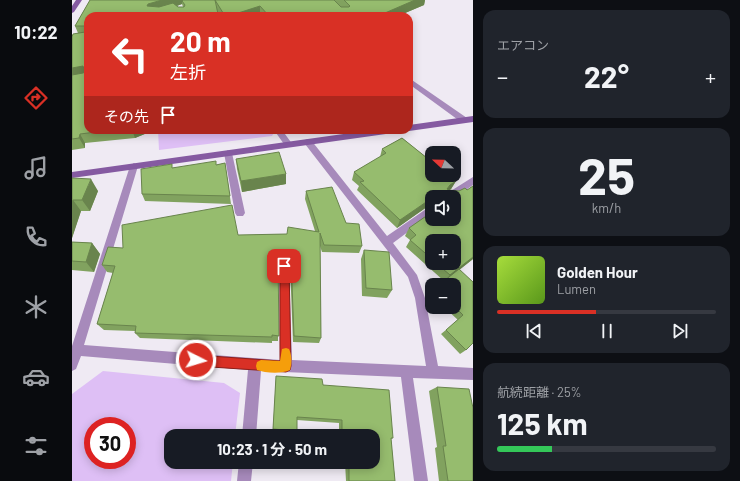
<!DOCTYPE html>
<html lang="ja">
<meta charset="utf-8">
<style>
:root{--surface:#171b24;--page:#20242c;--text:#f1f3f6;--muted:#9ea1a6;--line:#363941;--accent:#d93025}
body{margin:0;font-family:Barlow,"Noto Sans JP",sans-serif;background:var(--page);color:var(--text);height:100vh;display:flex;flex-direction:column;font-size:15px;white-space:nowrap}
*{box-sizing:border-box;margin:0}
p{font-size:13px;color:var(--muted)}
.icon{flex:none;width:22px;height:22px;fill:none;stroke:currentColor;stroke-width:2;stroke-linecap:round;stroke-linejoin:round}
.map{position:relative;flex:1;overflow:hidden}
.details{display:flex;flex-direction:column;gap:10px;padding:10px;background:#0d0f14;width:267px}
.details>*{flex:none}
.hud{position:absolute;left:12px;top:12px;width:329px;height:122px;border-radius:12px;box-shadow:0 2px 10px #0003;background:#d93025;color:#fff;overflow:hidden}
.needle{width:26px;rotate:292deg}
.controls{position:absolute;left:353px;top:146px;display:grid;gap:8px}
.controls a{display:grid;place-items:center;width:36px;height:36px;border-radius:8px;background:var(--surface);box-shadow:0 2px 10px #0003;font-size:20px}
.speed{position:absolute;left:12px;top:417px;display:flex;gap:8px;font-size:20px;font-weight:700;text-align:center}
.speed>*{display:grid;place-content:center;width:52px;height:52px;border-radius:50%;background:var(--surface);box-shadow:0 2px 10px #0003;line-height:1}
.speed .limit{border:6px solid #d22;background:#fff;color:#111}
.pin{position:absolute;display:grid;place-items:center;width:34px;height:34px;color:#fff;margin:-17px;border-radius:8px;box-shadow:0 2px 6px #0006}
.me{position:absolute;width:44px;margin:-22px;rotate:95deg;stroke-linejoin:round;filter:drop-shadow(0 0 3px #0008)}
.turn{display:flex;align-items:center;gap:14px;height:84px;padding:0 20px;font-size:18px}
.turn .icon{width:52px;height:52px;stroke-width:2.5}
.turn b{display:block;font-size:28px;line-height:34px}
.then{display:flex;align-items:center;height:38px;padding:0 20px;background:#0003;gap:8px;font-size:15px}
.big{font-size:30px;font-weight:700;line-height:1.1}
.details .widget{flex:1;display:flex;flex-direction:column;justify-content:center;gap:6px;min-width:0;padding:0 14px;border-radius:12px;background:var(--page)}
.details .dial{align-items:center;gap:0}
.dial b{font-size:52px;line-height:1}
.song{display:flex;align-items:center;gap:12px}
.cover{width:48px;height:48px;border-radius:6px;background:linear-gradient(135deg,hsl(80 70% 55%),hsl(90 70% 35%))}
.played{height:4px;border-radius:2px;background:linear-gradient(90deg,var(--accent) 45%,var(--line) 45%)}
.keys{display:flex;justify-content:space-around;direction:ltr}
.heat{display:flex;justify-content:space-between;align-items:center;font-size:22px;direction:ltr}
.charge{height:6px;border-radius:3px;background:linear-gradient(90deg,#34c759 25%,var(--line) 0)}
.trip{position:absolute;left:92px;top:429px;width:216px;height:40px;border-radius:12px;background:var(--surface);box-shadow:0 2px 10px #0003;font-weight:700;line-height:40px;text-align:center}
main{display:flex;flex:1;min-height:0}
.tabs{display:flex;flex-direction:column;width:72px;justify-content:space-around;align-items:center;background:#090b0e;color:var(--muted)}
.tabs .icon{width:28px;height:28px}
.tabs .selected{color:var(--accent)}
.tabs b{font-size:18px;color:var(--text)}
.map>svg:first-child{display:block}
.green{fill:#debff5;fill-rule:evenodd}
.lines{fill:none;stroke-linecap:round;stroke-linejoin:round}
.street{fill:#a78abb;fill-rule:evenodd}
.secondary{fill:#855aa1;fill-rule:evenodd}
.wall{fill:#81a25f;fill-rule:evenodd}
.shaded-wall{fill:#69844d}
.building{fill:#96bc6e;stroke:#69844d}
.route{fill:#d93025;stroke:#8d1f18}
.slow{fill:#f59e0b}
</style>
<main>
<nav class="tabs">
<b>10:22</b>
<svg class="icon selected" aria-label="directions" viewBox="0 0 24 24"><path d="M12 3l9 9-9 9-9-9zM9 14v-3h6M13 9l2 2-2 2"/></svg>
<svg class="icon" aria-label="music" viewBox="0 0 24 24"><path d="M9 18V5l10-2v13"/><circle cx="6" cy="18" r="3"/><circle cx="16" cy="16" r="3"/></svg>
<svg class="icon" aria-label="phone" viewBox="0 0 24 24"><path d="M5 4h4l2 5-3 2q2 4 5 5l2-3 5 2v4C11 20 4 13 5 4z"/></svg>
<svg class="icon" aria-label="climate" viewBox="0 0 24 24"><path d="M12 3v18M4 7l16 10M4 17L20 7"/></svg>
<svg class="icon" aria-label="car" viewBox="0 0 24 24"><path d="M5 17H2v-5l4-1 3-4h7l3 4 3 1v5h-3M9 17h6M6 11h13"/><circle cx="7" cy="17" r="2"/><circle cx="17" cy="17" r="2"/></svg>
<svg class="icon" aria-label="filters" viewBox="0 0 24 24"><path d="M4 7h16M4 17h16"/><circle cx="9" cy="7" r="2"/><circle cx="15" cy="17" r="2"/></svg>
</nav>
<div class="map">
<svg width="401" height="481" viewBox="0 0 401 481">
<rect width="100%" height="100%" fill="#efeaf3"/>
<path class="green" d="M 86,130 L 202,130 L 203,131 L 200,136 L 87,150 Z
M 31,371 L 152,383 L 168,393 L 163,436 L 99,436 L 99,462 L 161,462 L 159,481 L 0,481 L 0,394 ZM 21,426 L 55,426 L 55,460 L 21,460 Z"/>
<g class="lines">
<path class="street" d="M 337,78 L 395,118 L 395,122 L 389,122 L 337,84 Z
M 202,130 L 210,130 L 221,145 L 220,147 L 214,147 Z
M 236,139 L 239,140 L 315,236 L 360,205 L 360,214 L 321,243 L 345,275 L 353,298 L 366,366 L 401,368 L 401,380 L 341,378 L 356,481 L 342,481 L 329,377 L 189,371 L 184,436 L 170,436 L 176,370 L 9,356 L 4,369 L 0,371 L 0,346 L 58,166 L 62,163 L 66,166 L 12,345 L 208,360 L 207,266 L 208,263 L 212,261 L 216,263 L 217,266 L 220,360 L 354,366 L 343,298 L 336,277 L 233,144 L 232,142 L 233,140 Z
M 156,150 L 160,153 L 173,213 L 171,216 L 165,216 L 163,213 L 152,153 Z
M 401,177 L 401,185 L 382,198 L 382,197 L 372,197 L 374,194 Z
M 167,462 L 181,462 L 179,481 L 165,481 Z"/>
<path class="secondary" d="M 4,0 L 10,0 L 2,12 L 0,13 L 0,6 Z
M 401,116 L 401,122 L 337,131 L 334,130 L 337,130 L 337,125 Z
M 300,130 L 325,130 L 321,133 L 0,178 L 0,172 Z"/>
</g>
<path class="wall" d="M 18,0 L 353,0 L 352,5 L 326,16 L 148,16 L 145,11 L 16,130 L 80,130 L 80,131 L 63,138 L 13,143 L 13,148 L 0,150 L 0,37 L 6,33 L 3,26 ZM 110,4 L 111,7 L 106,7 L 105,6 Z
M 330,138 L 360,162 L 360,175 L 376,175 L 384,181 L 379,189 L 377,190 L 387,191 L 393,188 L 395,190 L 401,186 L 401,259 L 387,270 L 401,282 L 401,343 L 394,350 L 388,354 L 369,334 L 386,320 L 372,307 L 382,307 L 382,285 L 367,285 L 372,281 L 334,247 L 338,240 L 333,236 L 337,228 L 360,212 L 360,219 L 382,219 L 382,197 L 360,197 L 360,204 L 359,204 L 325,228 L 285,190 L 287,186 L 280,180 L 282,172 L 308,157 L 310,149 ZM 360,241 L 382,241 L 382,263 L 360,263 Z
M 164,159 L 214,174 L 214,184 L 170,192 L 165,169 Z
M 153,163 L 159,204 L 73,201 L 70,194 L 101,168 L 144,165 Z
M 0,178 L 26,191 L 18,211 L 9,211 L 0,238 Z
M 234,191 L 274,223 L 290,246 L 287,253 L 250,252 L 248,246 L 249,338 L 247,343 L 221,342 L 218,266 L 217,262 L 213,260 L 207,262 L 206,265 L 206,341 L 200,341 L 200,343 L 68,338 L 63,333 L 63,331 L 32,330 L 25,324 L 41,273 L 35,272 L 30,265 L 51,248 L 166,235 L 215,234 L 243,231 L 233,199 Z
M 0,242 L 20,243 L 28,254 L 22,272 L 0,270 Z
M 292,250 L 320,290 L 315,298 L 290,296 L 289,259 Z
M 204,376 L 251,385 L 321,438 L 319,439 L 323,481 L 274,481 L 273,462 L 301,462 L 301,436 L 267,436 L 267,423 L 225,420 L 225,431 L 223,434 L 201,432 Z
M 365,387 L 401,481 L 367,481 L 363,448 L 365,447 L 357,391 Z"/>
<path class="shaded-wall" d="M 90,0 L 123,0 L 110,1 L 110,4 L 79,15 L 75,6 L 76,4 Z
M 343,0 L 353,0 L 352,5 L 326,16 L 306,16 Z
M 188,6 L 188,16 L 157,16 Z
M 11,66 L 16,77 L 0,79 L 0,68 Z
M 60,130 L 80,130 L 80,131 L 63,138 Z
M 8,134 L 13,143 L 13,148 L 7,138 Z
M 214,174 L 214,184 L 170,192 L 169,181 Z
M 19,179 L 26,191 L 18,211 L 10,200 Z
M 384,181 L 379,189 L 373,193 L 378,185 Z
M 360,198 L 360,202 L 359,204 L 325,228 L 328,220 Z
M 1,200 L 9,211 L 0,238 L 0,202 Z
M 20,243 L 28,254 L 22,272 L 14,262 Z
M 213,252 L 213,260 L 207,262 L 206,266 L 206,259 L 208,254 Z
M 401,257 L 401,259 L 372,282 L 378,275 Z"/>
<path class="building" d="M 18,0 L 90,0 L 76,4 L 75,6 L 87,7 L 101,3 L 106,7 L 112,7 L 113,5 L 110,1 L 111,0 L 262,0 L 269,7 L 277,7 L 278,6 L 272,0 L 343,0 L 306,16 L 197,16 L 188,6 L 157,16 L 153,16 L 143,0 L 146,14 L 148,16 L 16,16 L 16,130 L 40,130 L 8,134 L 7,138 L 0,139 L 0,75 L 11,73 L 13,72 L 11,66 L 0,68 L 0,37 L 1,34 L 13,32 L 13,26 L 3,26 Z
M 330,138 L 360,162 L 360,175 L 376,175 L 384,181 L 378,185 L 375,189 L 377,190 L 387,191 L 393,188 L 395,190 L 401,186 L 401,257 L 378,275 L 364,263 L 382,263 L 382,241 L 360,241 L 360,259 L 338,240 L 344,235 L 337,228 L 360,212 L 360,219 L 382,219 L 382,197 L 366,197 L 366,196 L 364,196 L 362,197 L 360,197 L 360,198 L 328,220 L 288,182 L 292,181 L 282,172 L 314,153 L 310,149 Z
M 207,152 L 214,174 L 169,181 L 164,159 Z
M 144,161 L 144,165 L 153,163 L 158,196 L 70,194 L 69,169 L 100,164 L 100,168 Z
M 0,178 L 19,179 L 10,200 L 1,200 L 0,202 Z
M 260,187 L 274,223 L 287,224 L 290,246 L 252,245 L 248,233 L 249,338 L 222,336 L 219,259 L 217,254 L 213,252 L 208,254 L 206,259 L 207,336 L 200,335 L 200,337 L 63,333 L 64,326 L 25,324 L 43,266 L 30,265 L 36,247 L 51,248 L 50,225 L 160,205 L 166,235 L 215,234 L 216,227 L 247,232 L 234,191 Z
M 0,242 L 20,243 L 14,262 L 0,261 Z
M 292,250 L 317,252 L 320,290 L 294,288 Z
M 387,269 L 401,282 L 401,343 L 394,350 L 374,330 L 391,315 L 382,306 L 382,285 L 367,285 Z
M 204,376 L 250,379 L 251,385 L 317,390 L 321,438 L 319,438 L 323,481 L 277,481 L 277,462 L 301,462 L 301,436 L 276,436 L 275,435 L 270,435 L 270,420 L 225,417 L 225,431 L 201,429 Z
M 365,387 L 397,389 L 401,408 L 401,481 L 376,481 L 371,446 L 374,446 Z"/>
<path class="route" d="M 212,262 L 216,263 L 217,266 L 219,366 L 218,370 L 214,372 L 124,366 L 120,364 L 118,360 L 120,356 L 124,355 L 208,361 L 208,266 L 209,263 Z"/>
<path class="slow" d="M 214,348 L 217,349 C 220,355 220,364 218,370 C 210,374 193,373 185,370 L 184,366 L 185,362 L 189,360 L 208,361 L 210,349 Z"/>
</svg>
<div class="controls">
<a><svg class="needle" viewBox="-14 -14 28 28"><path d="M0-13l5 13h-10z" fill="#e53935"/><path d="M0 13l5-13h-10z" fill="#9ea1a6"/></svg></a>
<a><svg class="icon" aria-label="sound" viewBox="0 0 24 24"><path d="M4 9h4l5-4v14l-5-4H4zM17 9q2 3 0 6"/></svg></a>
<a>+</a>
<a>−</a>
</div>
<div class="speed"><div class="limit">30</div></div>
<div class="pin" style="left:212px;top:266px;background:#d93025"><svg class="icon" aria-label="arrive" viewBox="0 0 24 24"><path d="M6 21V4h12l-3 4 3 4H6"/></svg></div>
<svg class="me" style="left:124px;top:360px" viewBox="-20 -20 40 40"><circle r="17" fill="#d93025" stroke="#fff" stroke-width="3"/><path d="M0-11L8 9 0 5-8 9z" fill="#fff"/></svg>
<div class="trip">10:23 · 1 分 · 50 m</div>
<div class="hud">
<div class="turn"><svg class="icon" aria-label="left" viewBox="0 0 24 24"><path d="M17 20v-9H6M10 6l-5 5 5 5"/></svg><div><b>20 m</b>左折</div></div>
<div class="then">その先<svg class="icon" aria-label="arrive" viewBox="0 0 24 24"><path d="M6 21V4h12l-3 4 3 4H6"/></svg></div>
</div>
</div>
<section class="details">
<div class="widget"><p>エアコン</p>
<div class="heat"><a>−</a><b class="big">22°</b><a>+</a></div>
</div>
<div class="widget dial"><b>25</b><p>km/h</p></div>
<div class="widget">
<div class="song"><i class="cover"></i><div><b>Golden Hour</b><p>Lumen</p></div></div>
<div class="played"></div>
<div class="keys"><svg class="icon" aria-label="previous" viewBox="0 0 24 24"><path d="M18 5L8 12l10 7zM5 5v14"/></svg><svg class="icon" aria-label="pause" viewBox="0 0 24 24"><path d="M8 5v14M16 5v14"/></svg><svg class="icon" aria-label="next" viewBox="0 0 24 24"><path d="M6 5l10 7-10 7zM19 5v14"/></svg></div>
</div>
<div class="widget"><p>航続距離 · 25%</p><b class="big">125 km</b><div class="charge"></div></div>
</section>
</main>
